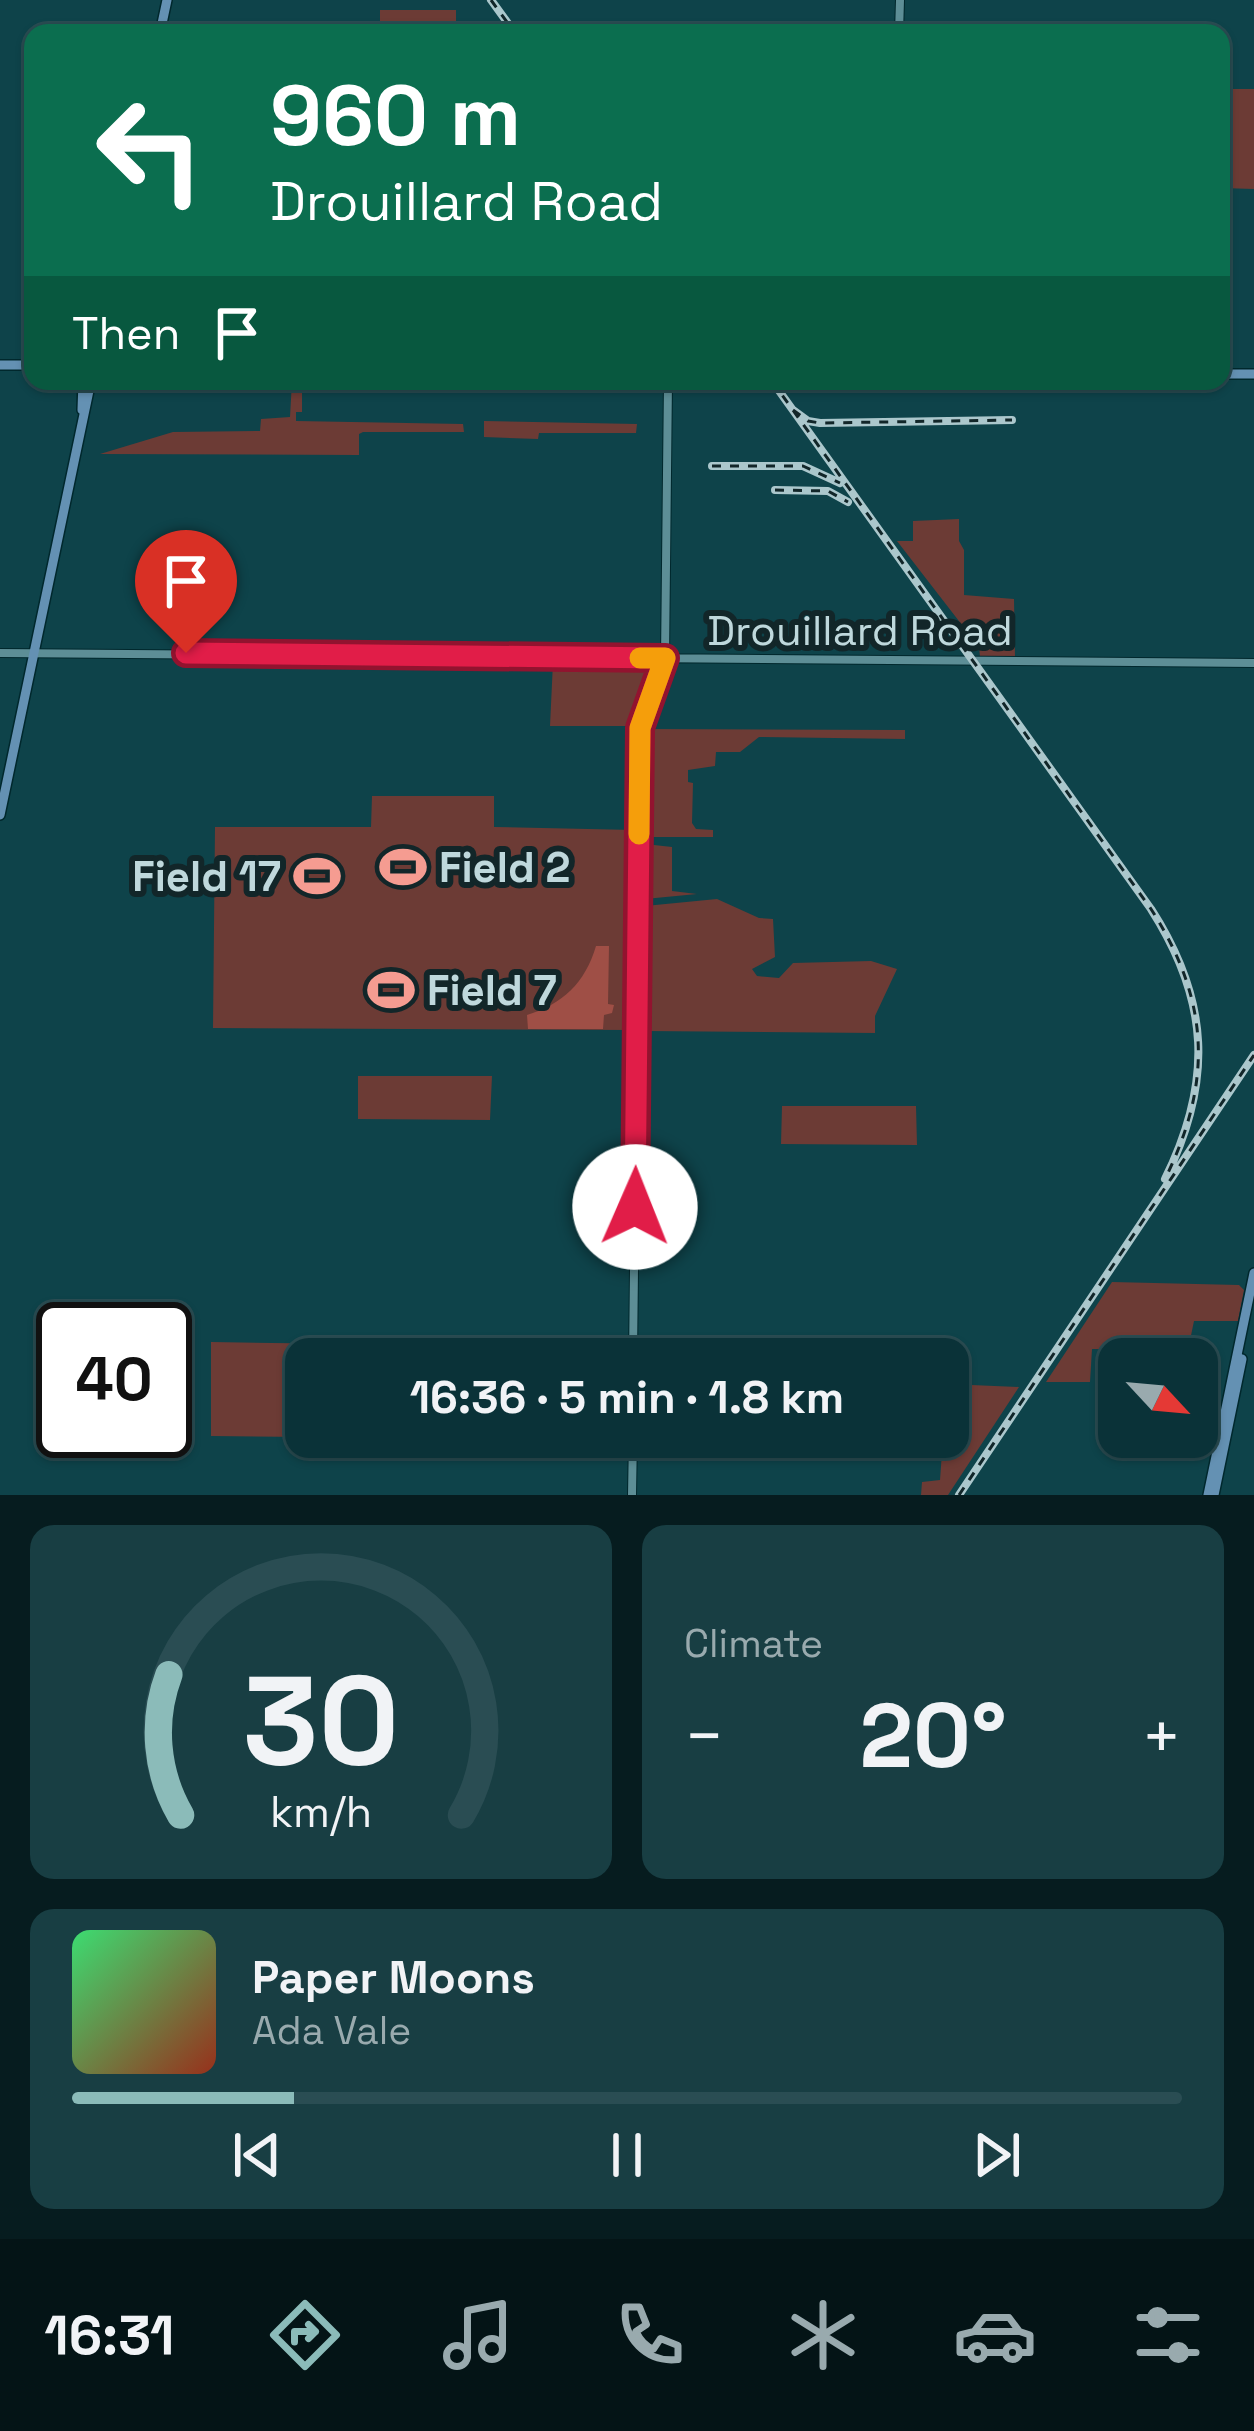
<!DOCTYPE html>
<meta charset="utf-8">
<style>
:root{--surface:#0a3238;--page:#183e43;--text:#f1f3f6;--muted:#99aaae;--line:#2a4d53;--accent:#8bbbb9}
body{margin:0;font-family:"Space Grotesk",sans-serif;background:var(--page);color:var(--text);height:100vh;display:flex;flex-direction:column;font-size:45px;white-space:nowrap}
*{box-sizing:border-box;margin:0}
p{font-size:39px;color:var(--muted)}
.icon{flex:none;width:66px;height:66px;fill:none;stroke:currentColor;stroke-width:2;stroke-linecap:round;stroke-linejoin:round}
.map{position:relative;height:1495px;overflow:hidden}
.panel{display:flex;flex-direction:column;gap:30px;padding:30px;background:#061c1f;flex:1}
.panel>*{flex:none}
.hud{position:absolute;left:24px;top:24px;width:1206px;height:366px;border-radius:24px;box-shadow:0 3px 9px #0004,0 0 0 3px var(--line);background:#0b6e4f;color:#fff;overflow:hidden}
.needle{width:78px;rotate:116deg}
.controls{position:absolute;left:1098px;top:1338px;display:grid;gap:24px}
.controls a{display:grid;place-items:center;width:120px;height:120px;border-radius:24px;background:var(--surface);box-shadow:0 3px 9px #0004,0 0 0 3px var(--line);font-size:60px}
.speed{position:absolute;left:36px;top:1302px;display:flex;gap:24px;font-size:60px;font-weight:700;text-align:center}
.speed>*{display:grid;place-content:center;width:156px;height:156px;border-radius:50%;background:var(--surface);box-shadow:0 3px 9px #0004,0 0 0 3px var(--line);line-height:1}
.speed .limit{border:6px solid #111;border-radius:18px;background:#fff;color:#111}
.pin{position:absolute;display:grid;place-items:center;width:102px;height:102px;color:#fff;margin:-123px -51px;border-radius:50% 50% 50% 0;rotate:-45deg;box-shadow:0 0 12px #0007}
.pin .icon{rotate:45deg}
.me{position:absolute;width:132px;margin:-66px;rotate:1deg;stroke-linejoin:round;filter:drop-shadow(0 0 9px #0008)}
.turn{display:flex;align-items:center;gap:42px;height:252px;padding:0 48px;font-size:54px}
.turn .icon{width:156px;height:156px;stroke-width:2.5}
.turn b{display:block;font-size:84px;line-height:102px}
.then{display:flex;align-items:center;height:114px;padding:0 48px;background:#0003;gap:24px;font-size:45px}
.big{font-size:90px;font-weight:700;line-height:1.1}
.panel .card{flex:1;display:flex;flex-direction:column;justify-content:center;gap:18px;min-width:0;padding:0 42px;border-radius:24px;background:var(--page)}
.panel .dial{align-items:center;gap:0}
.dial svg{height:312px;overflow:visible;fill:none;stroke:var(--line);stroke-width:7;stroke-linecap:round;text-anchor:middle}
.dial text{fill:var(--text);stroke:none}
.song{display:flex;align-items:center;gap:36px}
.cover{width:144px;height:144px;border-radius:18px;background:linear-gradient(135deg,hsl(140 70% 55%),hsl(10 70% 35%))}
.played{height:12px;border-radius:6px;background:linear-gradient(90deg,var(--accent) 20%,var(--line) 20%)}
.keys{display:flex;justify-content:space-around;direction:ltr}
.heat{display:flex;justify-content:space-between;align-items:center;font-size:66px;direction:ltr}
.panel .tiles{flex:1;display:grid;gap:30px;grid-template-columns:1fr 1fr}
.card:last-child{grid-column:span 2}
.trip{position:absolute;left:285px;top:1338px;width:684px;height:120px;border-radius:24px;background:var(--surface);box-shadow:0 3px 9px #0004,0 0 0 3px var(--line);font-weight:700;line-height:120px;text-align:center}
.tabs{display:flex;height:192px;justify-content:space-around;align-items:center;background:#041416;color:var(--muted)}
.tabs .icon{width:84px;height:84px}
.tabs .current{color:var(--accent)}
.tabs b{font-size:54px;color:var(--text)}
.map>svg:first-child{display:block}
.green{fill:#6c3b35}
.forest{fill:#9f4f46}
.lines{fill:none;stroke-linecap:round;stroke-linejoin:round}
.tertiary-casing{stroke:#00282d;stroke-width:10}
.secondary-casing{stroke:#00282d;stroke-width:12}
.tertiary{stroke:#5d8e96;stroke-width:8}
.secondary{stroke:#6491b3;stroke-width:9}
.rail-casing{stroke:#abc7cc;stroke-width:8}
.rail{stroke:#122629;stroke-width:3;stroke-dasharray:9;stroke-linecap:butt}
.route-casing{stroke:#92132f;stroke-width:30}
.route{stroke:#e11d48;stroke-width:21}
.slow{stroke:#f59e0b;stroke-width:21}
.labels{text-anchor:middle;stroke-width:12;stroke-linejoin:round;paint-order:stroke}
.street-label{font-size:42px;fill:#bfd8dc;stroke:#122629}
.poi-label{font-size:42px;font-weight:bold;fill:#bfd8dc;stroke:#122629;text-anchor:start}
</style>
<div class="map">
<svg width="1254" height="1495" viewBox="0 0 1254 1495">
<rect width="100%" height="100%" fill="#0e434a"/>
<path class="green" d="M 380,10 L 456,10 L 456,33 L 380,33 Z
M 1221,89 L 1254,89 L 1254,189 L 1221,188 Z
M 292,381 L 302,381 L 302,412 L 296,412 L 296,421 L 463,424 L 464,432 L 363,432 L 359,434 L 359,455 L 100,454 L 173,432 L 260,431 L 261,419 L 290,417 Z
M 484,421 L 637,424 L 636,433 L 539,433 L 538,439 L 484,437 Z
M 959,519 L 959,541 L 964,550 L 964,595 L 1014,599 L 1015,657 L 980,657 L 979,647 L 897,541 L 913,541 L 913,521 Z
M 553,662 L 658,663 L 636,726 L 550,726 Z
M 645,729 L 905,730 L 905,739 L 759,737 L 740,752 L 716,752 L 715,766 L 688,770 L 688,782 L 693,783 L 692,823 L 696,829 L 713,830 L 713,837 L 645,837 Z
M 372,796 L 494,796 L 494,827 L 634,830 L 632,1030 L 213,1028 L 215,827 L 371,827 Z
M 645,844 L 672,847 L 672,891 L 697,894 L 645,899 Z
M 717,899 L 759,918 L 773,919 L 775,957 L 752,969 L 757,976 L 779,978 L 793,963 L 871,961 L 897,969 L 875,1016 L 875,1033 L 644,1031 L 645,906 Z
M 358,1076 L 492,1076 L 490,1120 L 358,1119 Z
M 782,1106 L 916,1106 L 917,1145 L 781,1144 Z
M 1112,1282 L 1239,1285 L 1244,1290 L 1238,1321 L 1194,1321 L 1188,1350 L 1092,1349 L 1090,1382 L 1046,1382 Z
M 372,1341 L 465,1341 L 464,1359 L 370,1359 Z
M 211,1342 L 348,1344 L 348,1359 L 306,1359 L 306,1437 L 211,1436 Z
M 948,1384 L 1019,1387 L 948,1495 L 921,1495 L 922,1482 L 940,1480 L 942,1452 L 922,1451 L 922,1437 L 948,1437 Z"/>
<path class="forest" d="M 596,946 L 609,946 L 608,1004 L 614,1005 L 612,1013 L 604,1015 L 603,1029 L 528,1029 L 527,1015 C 563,1004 585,983 596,946 Z"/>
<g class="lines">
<defs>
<path id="tertiary" d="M 899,33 L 900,0
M 0,653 L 1254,663
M 633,1359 L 640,728 L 665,658 L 668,381
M 632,1495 L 633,1437"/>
<path id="secondary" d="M 160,33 L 167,0
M 0,365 L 33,365
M 1221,374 L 1254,374
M 82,410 L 83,381
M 0,815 L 91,381
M 1208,1495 L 1254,1273
M 1214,1495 L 1242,1359"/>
</defs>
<use href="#tertiary" class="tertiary-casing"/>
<use href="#secondary" class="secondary-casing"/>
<use href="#tertiary" class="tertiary"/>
<use href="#secondary" class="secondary"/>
<defs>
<path id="rail" d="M 491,0 L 515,33
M 772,381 L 1151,909 C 1210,1001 1213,1082 1165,1179
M 793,410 L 808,421 L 820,423 L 1012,420
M 712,466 L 803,466 L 840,483
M 775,490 L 828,491 L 848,502
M 959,1495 L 1254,1055"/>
</defs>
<use href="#rail" class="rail-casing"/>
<use href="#rail" class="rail"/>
</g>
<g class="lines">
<defs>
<path id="route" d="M 186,653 L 665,658 L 640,728 L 635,1207"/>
</defs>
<use href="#route" class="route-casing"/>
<use href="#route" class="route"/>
<path class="slow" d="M 639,834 L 640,728 L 665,658 L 640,658"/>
</g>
<defs>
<symbol id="stadium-bare" viewBox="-9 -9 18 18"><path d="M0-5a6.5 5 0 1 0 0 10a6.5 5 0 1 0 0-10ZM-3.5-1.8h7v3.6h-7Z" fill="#f59c91" stroke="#122629" stroke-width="2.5" paint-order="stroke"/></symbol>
</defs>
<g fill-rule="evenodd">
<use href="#stadium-bare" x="370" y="834" width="66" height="66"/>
<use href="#stadium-bare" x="284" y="843" width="66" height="66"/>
<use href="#stadium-bare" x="358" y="957" width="66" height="66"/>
</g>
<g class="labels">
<g class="street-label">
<text x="860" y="645">Drouillard Road</text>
</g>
<g class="poi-label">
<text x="439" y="882">Field 2</text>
<text x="281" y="891" text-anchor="end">Field 17</text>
<text x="427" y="1005">Field 7</text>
</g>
</g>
</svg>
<div class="controls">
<a><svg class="needle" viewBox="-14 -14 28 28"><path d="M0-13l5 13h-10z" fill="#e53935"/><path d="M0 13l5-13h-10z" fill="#99aaae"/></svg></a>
</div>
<div class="speed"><div class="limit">40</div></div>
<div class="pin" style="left:186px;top:653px;background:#d93025"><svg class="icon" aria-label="arrive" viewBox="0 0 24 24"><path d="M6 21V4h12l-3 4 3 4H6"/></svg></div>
<svg class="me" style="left:635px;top:1207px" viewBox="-20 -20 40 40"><circle r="19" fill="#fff"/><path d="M0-13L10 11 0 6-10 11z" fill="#e11d48"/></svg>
<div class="trip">16:36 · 5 min · 1.8 km</div>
<div class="hud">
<div class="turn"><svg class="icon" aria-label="left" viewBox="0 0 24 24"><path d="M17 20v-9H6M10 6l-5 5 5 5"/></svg><div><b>960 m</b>Drouillard Road</div></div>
<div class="then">Then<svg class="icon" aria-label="arrive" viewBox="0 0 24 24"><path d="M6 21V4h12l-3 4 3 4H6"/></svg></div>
</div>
</div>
<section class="panel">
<div class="tiles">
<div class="card dial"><svg viewBox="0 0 100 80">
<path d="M14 69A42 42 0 1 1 86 69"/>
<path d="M14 69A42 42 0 0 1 11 33" stroke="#8bbbb9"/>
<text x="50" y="56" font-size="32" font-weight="700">30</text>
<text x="50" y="72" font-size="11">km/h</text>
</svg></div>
<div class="card"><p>Climate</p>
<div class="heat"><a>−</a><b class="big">20°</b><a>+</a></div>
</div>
<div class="card">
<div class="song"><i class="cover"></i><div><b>Paper Moons</b><p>Ada Vale</p></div></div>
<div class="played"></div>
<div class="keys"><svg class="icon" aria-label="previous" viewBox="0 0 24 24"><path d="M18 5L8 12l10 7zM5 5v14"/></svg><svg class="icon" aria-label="pause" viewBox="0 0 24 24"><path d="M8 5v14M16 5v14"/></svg><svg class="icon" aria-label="next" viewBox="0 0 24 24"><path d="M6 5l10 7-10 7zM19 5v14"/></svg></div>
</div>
</div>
</section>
<nav class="tabs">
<b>16:31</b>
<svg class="icon current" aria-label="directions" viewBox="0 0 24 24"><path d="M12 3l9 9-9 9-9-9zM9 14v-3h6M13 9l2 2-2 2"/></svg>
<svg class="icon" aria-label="music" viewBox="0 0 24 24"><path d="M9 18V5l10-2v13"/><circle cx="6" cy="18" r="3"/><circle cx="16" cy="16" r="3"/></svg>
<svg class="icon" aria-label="phone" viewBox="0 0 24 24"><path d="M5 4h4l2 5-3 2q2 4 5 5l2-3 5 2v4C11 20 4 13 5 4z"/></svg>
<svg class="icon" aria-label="climate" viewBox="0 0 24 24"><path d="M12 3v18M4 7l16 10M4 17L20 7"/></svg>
<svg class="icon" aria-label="car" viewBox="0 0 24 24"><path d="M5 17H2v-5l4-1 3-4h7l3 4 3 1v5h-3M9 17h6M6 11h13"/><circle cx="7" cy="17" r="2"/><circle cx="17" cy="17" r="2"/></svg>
<svg class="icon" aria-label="filters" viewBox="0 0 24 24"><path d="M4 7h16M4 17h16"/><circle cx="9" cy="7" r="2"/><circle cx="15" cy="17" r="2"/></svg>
</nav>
